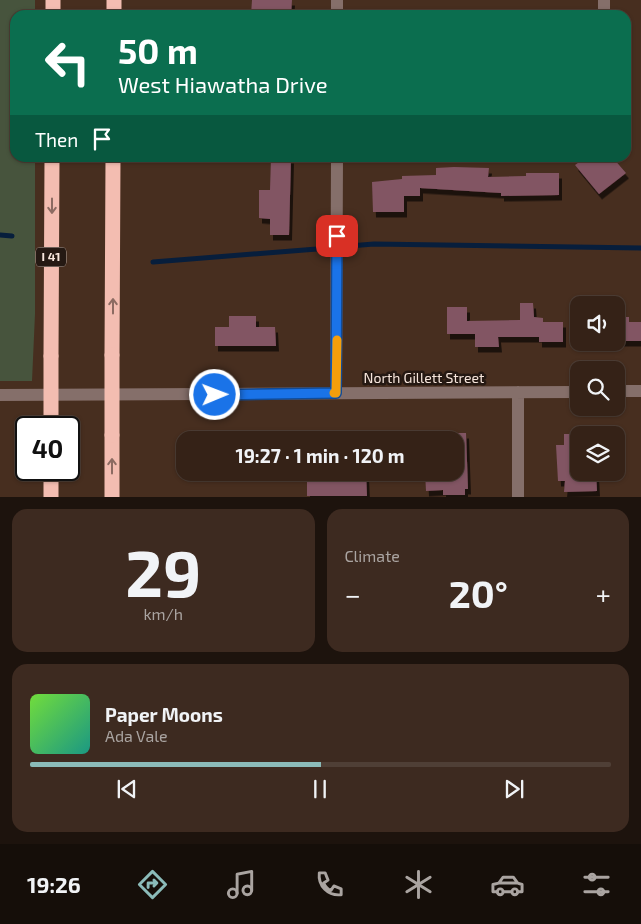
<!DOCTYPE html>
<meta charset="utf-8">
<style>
:root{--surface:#352217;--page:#3d2a20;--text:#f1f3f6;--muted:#aaa4a1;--line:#4f3f36;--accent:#8bbbb9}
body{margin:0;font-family:"Exo 2",sans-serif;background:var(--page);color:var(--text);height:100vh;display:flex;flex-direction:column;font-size:19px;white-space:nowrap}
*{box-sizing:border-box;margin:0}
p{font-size:16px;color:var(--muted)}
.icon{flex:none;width:28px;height:28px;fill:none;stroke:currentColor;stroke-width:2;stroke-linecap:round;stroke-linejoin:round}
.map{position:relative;height:497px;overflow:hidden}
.details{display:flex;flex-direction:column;gap:12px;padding:12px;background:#1d130d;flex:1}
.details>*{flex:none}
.banner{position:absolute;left:10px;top:10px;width:621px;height:152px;border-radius:15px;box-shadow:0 1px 4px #0004,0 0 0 1px var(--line);background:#0b6e4f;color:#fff;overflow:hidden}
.controls{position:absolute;left:570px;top:296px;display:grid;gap:10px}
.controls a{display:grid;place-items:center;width:55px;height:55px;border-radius:10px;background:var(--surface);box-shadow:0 1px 4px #0004,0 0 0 1px var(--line);font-size:25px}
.speed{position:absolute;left:15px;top:416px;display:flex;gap:10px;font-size:25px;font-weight:700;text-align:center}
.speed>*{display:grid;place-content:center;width:65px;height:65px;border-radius:50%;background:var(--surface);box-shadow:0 1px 4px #0004,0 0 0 1px var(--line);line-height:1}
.speed .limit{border:2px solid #111;border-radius:8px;background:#fff;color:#111}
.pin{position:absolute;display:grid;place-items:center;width:42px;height:42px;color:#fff;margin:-21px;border-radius:10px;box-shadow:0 2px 8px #0006}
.me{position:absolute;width:55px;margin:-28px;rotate:89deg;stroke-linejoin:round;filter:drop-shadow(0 0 4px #0008)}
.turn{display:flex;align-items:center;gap:18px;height:105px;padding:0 25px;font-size:22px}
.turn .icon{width:65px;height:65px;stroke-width:2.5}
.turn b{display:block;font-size:35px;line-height:42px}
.then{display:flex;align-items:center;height:48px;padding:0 25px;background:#0003;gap:10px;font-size:19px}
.big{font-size:38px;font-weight:700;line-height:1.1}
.details .widget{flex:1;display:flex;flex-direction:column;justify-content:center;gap:8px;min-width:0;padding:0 18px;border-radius:15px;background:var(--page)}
.details .dial{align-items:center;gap:0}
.dial b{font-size:65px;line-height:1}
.song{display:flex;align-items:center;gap:15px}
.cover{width:60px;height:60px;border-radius:8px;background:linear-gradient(135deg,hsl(100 70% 55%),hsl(170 70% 35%))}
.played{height:5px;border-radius:2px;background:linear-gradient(90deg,var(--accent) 50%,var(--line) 50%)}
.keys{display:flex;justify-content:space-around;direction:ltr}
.heat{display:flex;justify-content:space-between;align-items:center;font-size:28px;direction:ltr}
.details .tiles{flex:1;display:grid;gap:12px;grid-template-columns:1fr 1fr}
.widget:last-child{grid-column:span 2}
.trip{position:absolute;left:176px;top:431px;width:288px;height:50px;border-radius:15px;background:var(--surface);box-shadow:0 1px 4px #0004,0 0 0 1px var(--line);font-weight:700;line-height:50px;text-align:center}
.tabs{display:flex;height:80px;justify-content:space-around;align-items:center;background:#150e09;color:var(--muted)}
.tabs .icon{width:35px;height:35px}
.tabs .selected{color:var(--accent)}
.tabs b{font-size:22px;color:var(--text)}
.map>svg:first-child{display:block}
.green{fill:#47543d}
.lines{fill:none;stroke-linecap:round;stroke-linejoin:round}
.stream{stroke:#071e3c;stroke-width:5}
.building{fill:#825464;filter:url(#shadow)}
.minor{stroke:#856f6a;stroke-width:12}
.highway{stroke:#f3bdb1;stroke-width:15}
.highway-bridge{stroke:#f3bdb1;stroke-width:15}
.oneway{stroke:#8c6b62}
.route-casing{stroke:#114b97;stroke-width:12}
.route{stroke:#1a73e8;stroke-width:9}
.slow{stroke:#f59e0b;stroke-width:9}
.labels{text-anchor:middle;stroke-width:5;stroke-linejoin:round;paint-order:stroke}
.shield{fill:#251913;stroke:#b8a8a0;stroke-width:1}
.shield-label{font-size:12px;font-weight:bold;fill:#f7e6dc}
.street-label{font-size:14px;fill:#f7e6dc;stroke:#251913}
</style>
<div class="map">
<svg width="641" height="497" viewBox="0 0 641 497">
<defs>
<filter id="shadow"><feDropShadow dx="3" dy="5.5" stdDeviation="0" flood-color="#0009"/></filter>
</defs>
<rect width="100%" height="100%" fill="#472e1f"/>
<path class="green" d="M 0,0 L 35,0 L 35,15 L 15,15 L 15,158 L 35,158 L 35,314 L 32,381 L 0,381 Z"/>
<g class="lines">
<path class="stream" d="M 0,235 L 12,236
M 349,246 L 374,244 L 641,248
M 153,262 L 317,249"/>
</g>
<path class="building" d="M 252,0 L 292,0 L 291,15 L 251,15 Z
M 271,158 L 291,158 L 289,235 L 270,235 L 270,219 L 259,218 L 259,190 L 270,190 Z
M 585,158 L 613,158 L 626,173 L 599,194 L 575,165 Z
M 454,167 L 489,168 L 488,177 L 526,176 L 526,173 L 559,173 L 559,195 L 501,196 L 501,193 L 420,188 L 420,196 L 404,196 L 404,212 L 373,212 L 372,182 L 402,179 L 402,176 L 436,175 L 436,168 Z
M 520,303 L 533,303 L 534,317 L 543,318 L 543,322 L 563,322 L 563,342 L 539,342 L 539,337 L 498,337 L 499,347 L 475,347 L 475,334 L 447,334 L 447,307 L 467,307 L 467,321 L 520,320 Z
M 229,316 L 256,316 L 256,327 L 275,327 L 276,346 L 215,346 L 215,327 L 229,327 Z
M 616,317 L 629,317 L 629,322 L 641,322 L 641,341 L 616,341 Z
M 455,433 L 466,433 L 468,489 L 465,489 L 465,495 L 443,495 L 443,490 L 426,491 L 425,472 L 455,472 Z
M 564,434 L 579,434 L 579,472 L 596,472 L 597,491 L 564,492 L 565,481 L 558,481 L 556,445 L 564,445 Z
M 366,472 L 367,496 L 307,496 L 307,474 Z"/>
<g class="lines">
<path class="minor" d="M 604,0 L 604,15
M 337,15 L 337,0
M 616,391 L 641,391
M 336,393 L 337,158
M 0,395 L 579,392
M 518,497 L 518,392"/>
<path class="highway" d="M 53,15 L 53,0
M 114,15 L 114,0
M 112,355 L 113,158
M 51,356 L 52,158
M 51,497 L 51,470
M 112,497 L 112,435"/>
<path class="highway-bridge" d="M 51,356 L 51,428
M 112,435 L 112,355"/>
</g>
<defs><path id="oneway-shaft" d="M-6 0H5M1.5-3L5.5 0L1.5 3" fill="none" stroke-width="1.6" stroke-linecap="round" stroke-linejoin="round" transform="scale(1.25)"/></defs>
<g class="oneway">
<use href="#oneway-shaft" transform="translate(52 206) rotate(90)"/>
<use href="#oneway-shaft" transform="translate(113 306) rotate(-90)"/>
<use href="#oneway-shaft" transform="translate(112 466) rotate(-90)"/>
</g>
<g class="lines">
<defs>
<path id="route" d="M 215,395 L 336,393 L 337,236"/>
</defs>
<use href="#route" class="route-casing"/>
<use href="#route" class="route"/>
<path class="slow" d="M 334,393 L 336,393 L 337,340"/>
</g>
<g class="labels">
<rect class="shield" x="36" y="247.5" width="30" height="19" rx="4"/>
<g class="shield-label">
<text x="51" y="261">I 41</text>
</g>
<g class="street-label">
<text x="424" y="383">North Gillett Street</text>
</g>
</g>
</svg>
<div class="controls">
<a><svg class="icon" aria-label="sound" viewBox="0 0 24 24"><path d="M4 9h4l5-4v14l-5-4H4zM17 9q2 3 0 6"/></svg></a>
<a><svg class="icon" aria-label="search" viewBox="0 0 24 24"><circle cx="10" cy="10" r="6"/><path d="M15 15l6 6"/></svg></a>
<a><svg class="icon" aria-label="layers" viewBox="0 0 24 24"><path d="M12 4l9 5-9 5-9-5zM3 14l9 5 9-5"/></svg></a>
</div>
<div class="speed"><div class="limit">40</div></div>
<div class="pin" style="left:337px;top:236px;background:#d93025"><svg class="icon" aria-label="arrive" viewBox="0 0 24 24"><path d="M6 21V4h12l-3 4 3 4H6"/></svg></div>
<svg class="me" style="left:215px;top:395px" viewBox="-20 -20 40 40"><circle r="17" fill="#1a73e8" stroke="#fff" stroke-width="3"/><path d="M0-11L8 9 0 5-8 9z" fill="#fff"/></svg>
<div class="trip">19:27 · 1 min · 120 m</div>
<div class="banner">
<div class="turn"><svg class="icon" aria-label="left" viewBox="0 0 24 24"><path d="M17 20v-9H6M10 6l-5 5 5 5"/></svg><div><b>50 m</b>West Hiawatha Drive</div></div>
<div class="then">Then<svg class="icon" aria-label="arrive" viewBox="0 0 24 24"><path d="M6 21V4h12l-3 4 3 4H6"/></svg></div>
</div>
</div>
<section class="details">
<div class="tiles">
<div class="widget dial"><b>29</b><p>km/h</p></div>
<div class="widget"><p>Climate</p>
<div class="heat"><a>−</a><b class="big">20°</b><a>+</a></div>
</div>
<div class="widget">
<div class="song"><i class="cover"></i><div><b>Paper Moons</b><p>Ada Vale</p></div></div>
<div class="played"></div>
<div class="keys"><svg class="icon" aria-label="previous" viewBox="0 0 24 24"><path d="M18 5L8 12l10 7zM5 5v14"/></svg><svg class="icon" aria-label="pause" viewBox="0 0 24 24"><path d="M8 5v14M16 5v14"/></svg><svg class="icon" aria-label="next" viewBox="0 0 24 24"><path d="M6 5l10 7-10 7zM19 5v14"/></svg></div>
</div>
</div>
</section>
<nav class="tabs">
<b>19:26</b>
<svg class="icon selected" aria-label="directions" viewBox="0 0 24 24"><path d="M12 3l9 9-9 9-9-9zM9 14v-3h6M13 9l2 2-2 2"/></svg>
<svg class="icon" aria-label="music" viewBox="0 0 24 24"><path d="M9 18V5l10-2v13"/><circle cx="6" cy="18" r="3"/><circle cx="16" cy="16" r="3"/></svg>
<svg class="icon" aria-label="phone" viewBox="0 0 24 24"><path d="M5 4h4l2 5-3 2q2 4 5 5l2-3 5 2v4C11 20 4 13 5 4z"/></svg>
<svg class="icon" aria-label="climate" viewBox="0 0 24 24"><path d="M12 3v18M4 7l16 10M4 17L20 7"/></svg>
<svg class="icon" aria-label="car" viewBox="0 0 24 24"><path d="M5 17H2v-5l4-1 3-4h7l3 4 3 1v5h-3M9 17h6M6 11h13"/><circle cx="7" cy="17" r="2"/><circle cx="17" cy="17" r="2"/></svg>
<svg class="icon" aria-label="filters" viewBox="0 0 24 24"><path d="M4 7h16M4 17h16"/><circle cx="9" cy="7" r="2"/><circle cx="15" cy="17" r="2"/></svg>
</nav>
